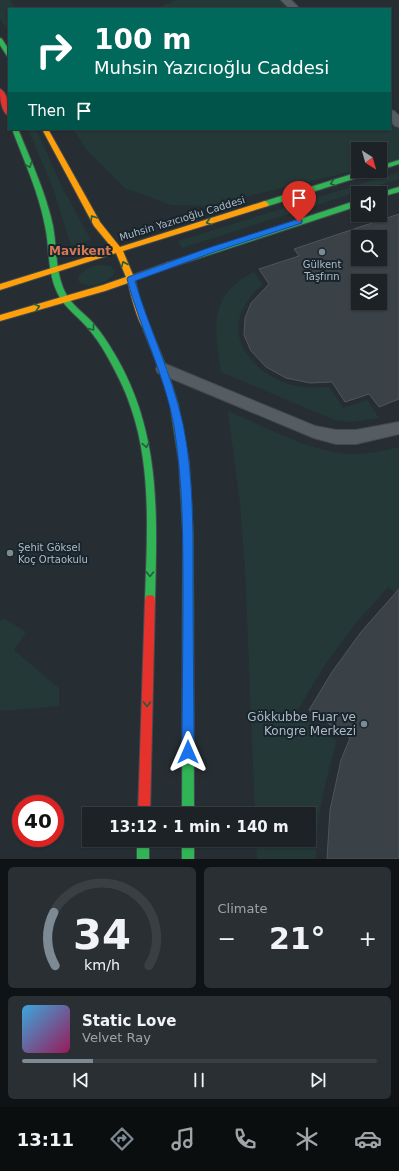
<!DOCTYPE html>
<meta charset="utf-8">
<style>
:root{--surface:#1c2226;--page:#292f32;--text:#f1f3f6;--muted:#a0a4a7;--line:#3a3f43;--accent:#7e8a93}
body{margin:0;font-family:"DejaVu Sans",sans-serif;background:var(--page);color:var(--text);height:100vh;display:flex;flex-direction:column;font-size:15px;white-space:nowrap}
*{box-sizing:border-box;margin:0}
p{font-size:13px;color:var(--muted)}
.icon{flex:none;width:22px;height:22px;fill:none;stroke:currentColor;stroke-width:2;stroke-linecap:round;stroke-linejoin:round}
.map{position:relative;height:859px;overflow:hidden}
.sheet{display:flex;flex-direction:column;gap:8px;padding:8px;background:#0f1315;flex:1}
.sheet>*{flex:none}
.top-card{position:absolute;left:8px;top:8px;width:383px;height:122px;border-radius:0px;box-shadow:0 1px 3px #0004,0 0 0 1px var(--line);background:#00695c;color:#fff;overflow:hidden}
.needle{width:26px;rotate:143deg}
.tools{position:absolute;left:351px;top:142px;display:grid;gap:8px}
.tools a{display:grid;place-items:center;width:36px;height:36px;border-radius:0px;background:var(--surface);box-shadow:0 1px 3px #0004,0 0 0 1px var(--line);font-size:20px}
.speed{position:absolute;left:12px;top:795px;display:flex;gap:8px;font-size:20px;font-weight:700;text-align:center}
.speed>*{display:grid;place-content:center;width:52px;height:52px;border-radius:50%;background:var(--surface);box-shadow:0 1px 3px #0004,0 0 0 1px var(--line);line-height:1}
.speed .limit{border:6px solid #d22;background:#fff;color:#111}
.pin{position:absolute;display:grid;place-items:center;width:34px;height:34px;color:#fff;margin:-41px -17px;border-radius:50% 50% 50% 0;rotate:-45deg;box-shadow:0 0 4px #0007}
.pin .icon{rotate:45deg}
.me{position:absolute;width:44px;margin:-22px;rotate:0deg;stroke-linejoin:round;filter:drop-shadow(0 0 3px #0008)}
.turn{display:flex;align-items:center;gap:14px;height:84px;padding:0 20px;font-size:18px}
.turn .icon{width:52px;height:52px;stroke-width:2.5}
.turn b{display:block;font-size:28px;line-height:34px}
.then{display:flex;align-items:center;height:38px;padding:0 20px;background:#0003;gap:8px;font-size:15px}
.big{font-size:30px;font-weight:800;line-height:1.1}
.sheet .widget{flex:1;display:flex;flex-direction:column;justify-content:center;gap:6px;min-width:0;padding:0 14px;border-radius:6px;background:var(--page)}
.sheet .dial{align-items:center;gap:0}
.dial svg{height:104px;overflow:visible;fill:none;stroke:var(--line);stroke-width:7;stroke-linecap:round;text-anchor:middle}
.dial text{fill:var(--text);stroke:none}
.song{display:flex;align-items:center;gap:12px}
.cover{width:48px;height:48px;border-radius:6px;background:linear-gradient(135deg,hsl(200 70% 55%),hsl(330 70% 35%))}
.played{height:4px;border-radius:2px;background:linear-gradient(90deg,var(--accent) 20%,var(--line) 20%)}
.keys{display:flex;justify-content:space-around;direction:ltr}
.heat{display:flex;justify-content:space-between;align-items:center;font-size:22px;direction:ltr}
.sheet .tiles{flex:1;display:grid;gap:8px;grid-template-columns:1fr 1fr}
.widget:last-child{grid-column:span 2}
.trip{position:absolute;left:82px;top:807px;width:234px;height:40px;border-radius:0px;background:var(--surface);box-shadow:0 1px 3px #0004,0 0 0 1px var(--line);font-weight:800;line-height:40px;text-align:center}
.dock{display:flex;height:64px;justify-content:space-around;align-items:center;background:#0b0e0f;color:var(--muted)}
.dock .icon{width:28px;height:28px}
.dock .active{color:var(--accent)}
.dock b{font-size:18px;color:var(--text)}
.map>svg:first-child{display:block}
.green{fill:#233837}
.building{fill:#3b4247;stroke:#4d565c;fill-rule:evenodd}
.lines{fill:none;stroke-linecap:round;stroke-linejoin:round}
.lane-casing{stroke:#434b50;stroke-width:2}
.fast-casing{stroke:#434b50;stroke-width:2}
.slow-casing{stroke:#434b50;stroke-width:2}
.jam-casing{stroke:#434b50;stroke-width:2}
.lane{fill:#555c62;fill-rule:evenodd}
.fast{fill:#30b455;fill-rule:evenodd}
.slow{fill:#ff9f0a;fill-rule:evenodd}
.jam{fill:#e5322d;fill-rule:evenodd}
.oneway{stroke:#225e3d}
.route{fill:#1a73e8;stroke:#114b97}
.poi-dot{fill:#7e8a93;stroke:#19252d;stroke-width:1.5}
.labels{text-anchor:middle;stroke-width:4;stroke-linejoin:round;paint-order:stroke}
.street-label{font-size:10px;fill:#aebbc6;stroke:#19252d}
.poi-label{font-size:10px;fill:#aebbc6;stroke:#19252d}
.quarter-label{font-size:12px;font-weight:bold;fill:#d67858;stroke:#19252d}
.near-poi-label{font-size:12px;fill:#aebbc6;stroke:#19252d;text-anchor:end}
</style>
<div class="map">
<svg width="399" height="859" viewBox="0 0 399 859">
<rect width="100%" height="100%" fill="#262e33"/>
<path class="green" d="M 0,0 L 10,0 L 15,9 L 9,9 L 9,33 L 0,19 Z
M 176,0 L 286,0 L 295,9 L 156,9 Z
M 390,113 L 399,123 L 399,160 L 380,165 L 380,149 L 358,149 L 358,170 L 207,206 L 171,205 L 125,188 L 86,149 L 73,129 L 390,129 Z
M 28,129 L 36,129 L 63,189 L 91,240 L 71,246 L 54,191 Z
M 399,172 L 399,179 L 182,248 L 178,241 Z
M 99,265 L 111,266 L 115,272 C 109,283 92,289 80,283 L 78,279 C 80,270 90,267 99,265 Z
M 254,272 L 263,285 C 253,291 247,301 242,311 C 228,343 256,371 283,382 C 298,388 314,388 329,387 L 343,408 L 367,400 L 379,418 L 351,422 L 335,420 L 221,372 C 214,329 208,294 254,272 Z
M 228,411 C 263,426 309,451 347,454 C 365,455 382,451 399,447 L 399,596 L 388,587 L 356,623 L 324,666 L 296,713 L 337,741 C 326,778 315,820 316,859 L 257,859 L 256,840 L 309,840 L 309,814 L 255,814 L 245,568 L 240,503 Z
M 5,619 L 26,632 L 14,650 L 59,688 L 59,706 L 0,711 L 0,621 Z"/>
<path class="building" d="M 399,214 L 399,399 L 379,407 L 369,394 L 345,402 L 332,382 L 310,383 L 286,378 L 266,367 L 251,351 L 244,335 L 245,318 L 251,303 L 269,284 L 259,269 L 299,256 L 294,249 ZM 358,237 L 380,237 L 380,259 L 358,259 ZM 358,281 L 380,281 L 380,303 L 358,303 Z
M 399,589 L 399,859 L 327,859 L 330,810 L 341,760 L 350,738 L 309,710 L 332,672 L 361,632 Z"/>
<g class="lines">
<defs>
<path id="lane" d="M 281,0 L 291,0 L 300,9 L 290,9 Z
M 390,110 L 394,111 L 399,116 L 399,127 L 395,126 L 390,120 Z
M 163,363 L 315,426 L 336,430 L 356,430 L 399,422 L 399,434 L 356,444 L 336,444 L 314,438 L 158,373 L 156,369 L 158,365 Z"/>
<path id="fast" d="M 0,38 L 2,39 L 9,50 L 9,57 L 7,56 L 0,45 Z
M 12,129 L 18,129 C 31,161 46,193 53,226 C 57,248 55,271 65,292 C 71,305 83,312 93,323 C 102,333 110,346 117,358 C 161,435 157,514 155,600 L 154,604 L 150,605 L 146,604 L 145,600 C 147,537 152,468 131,408 C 125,389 116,372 107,356 C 101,345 94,335 86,326 C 75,314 63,306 57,292 C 47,271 50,248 45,226 C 39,193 24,161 12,129 Z
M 399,160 L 399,164 L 380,170 L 380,166 Z
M 362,171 L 374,171 L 372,173 L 268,206 L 262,206 L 261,204 L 262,202 Z
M 399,187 L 399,192 L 380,197 L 380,193 L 378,193 Z
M 358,200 L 358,206 L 172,267 L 166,267 L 165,265 L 166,263 Z
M 147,326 L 151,329 L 167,369 L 178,404 L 189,462 L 193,533 L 194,814 L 182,814 L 183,533 L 179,462 L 170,404 L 159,369 L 143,329 Z
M 137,840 L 149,840 L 149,859 L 137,859 Z
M 182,840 L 194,840 L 194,859 L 182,859 Z"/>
<path id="slow" d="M 42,129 L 48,129 L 100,222 L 120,247 L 265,201 L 269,204 L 268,206 L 123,251 L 133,275 L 169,262 L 173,265 L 172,267 L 135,280 L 141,303 L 151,329 L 150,331 L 147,332 C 139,329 130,292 128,283 L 105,291 L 0,321 L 0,315 L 103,285 L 126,277 L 116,253 L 0,290 L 0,284 L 113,249 L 94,226 Z"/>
<path id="jam" d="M 0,89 C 8,93 9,108 9,116 C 1,112 0,97 0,89 Z
M 150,595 L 154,596 L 155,600 L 150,814 L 138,814 L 145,600 L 146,596 Z"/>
</defs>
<use href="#lane" class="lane-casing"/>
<use href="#fast" class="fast-casing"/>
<use href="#slow" class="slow-casing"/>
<use href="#jam" class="jam-casing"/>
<use href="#lane" class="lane"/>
<use href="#fast" class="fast"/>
<use href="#slow" class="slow"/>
<use href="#jam" class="jam"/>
</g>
<defs><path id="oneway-chevron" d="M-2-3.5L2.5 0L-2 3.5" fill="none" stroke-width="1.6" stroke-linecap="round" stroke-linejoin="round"/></defs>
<g class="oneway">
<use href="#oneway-chevron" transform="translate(29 165) rotate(70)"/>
<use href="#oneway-chevron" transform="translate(333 183) rotate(163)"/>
<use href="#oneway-chevron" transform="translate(93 218) rotate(-122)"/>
<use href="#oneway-chevron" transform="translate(209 222) rotate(163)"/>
<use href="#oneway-chevron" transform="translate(124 264) rotate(-113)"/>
<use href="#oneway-chevron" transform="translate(37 307) rotate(-16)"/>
<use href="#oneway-chevron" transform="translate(92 328) rotate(52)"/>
<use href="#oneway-chevron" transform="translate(146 445) rotate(79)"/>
<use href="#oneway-chevron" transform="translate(150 574) rotate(91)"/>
<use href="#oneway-chevron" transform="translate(147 704) rotate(91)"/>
</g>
<path class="route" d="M 299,219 L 302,220 L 302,223 L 214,252 L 135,281 C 149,329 172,374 183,424 C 194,477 193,533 193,586 C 193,642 194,697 194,752 L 192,757 L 188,758 L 184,757 L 182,752 C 182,700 183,648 183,595 C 183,539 183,482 174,426 C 165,375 140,329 127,279 L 128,277 L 208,248 Z"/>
<g class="poi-dot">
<circle cx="322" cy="252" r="4"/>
<circle cx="10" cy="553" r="4"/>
<circle cx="364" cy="724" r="4"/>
</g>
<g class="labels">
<g class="street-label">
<text transform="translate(182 218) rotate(-17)" y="4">Muhsin Yazıcıoğlu Caddesi</text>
</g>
<g class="poi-label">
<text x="322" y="268">Gülkent<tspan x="322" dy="12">Taşfırın</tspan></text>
<text x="18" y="551" text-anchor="start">Şehit Göksel<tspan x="18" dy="12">Koç Ortaokulu</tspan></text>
</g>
<g class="quarter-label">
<text x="80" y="255">Mavikent</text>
</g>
<g class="near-poi-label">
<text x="356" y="721">Gökkubbe Fuar ve<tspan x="356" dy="14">Kongre Merkezi</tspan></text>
</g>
</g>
</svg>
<div class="tools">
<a><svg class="needle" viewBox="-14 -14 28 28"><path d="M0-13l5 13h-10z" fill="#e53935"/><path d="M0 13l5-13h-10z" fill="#a0a4a7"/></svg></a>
<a><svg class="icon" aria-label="sound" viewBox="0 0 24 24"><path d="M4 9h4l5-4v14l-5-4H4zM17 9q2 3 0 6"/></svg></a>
<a><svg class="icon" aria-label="search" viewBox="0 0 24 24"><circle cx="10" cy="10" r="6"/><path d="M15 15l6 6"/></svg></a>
<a><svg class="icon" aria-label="layers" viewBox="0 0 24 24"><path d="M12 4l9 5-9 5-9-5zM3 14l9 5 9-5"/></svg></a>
</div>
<div class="speed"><div class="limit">40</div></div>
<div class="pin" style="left:299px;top:222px;background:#d93025"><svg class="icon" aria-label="arrive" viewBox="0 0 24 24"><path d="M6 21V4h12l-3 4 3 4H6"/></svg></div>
<svg class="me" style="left:188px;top:752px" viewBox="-20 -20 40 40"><path d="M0-17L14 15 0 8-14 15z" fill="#1a73e8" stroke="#fff" stroke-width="4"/></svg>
<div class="trip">13:12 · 1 min · 140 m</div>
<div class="top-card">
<div class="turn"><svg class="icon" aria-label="right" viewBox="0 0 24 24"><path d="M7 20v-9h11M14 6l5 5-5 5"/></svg><div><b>100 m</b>Muhsin Yazıcıoğlu Caddesi</div></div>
<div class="then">Then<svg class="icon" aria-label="arrive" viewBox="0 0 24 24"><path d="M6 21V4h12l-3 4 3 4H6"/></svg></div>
</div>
</div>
<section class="sheet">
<div class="tiles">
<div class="widget dial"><svg viewBox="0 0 100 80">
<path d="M14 69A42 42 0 1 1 86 69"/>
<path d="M14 69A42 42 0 0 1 13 28" stroke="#7e8a93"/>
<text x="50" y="56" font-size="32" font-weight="700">34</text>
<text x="50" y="72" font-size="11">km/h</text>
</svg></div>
<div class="widget"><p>Climate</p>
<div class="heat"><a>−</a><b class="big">21°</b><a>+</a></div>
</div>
<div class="widget">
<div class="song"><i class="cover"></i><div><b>Static Love</b><p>Velvet Ray</p></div></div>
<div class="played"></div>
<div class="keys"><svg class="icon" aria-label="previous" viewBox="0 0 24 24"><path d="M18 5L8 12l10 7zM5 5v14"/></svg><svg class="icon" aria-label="pause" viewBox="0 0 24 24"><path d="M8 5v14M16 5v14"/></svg><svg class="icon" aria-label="next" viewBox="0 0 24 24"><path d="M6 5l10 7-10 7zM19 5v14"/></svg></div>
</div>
</div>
</section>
<nav class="dock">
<b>13:11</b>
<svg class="icon active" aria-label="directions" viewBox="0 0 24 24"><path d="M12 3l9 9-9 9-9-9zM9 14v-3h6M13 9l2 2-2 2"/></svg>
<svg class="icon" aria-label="music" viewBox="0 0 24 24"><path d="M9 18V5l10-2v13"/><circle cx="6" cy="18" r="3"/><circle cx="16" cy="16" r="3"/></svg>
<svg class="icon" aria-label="phone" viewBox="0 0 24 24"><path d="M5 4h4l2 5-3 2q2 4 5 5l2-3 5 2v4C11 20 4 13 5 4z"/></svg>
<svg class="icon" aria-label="climate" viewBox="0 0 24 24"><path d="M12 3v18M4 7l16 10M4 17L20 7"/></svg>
<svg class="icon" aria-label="car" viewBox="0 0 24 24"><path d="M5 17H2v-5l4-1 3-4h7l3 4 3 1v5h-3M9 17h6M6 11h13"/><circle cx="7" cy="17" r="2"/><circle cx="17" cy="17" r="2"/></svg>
</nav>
